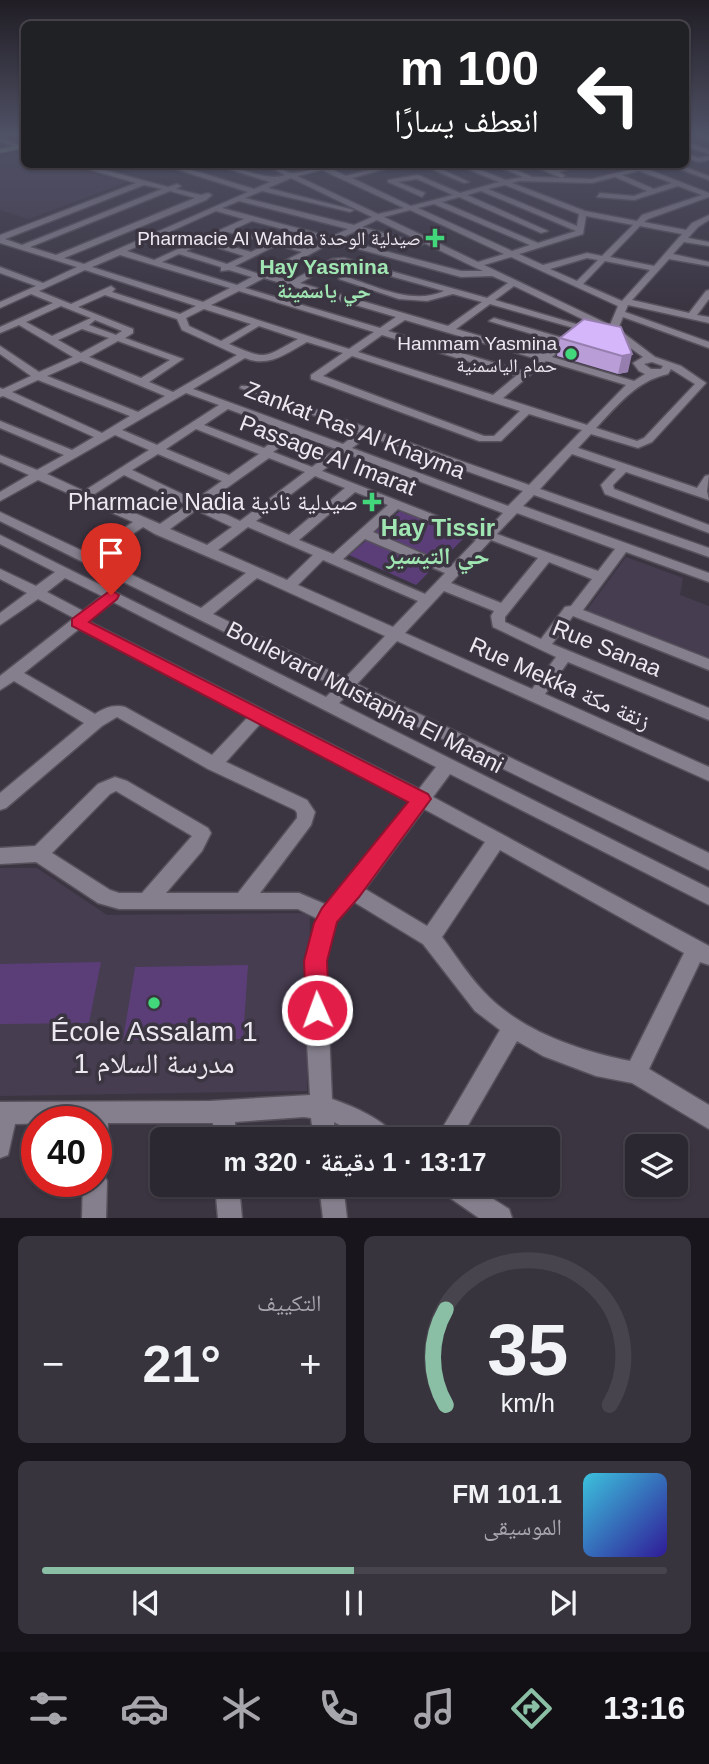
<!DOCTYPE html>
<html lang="ar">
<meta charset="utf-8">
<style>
:root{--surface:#2c2832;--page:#38343e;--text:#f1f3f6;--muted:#a6a6ac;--line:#48444d;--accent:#8abfa5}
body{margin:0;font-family:Arial,"Noto Naskh Arabic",sans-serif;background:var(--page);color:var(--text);direction:rtl;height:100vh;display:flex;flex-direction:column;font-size:26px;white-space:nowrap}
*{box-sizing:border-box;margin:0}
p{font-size:23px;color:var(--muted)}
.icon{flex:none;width:38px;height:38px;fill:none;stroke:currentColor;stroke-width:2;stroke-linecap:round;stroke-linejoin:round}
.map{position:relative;height:1218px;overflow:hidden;direction:ltr}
.panel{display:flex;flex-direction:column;gap:18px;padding:18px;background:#18161c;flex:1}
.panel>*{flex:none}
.guide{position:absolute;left:21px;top:21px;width:668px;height:147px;border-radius:10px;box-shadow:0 2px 5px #0004,0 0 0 2px var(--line);direction:rtl;background:#202124;color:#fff;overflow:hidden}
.buttons{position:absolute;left:625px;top:1134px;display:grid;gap:14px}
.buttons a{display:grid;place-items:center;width:63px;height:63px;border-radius:10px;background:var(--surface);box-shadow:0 2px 5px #0004,0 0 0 2px var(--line);font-size:35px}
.speed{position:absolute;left:21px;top:1106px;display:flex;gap:14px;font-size:35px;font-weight:700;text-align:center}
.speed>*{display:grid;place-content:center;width:91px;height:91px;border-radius:50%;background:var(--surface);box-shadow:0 2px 5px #0004,0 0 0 2px var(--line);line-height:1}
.speed .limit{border:10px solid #d22;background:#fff;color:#111}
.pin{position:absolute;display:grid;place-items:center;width:60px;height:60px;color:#fff;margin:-72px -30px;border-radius:50% 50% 50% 0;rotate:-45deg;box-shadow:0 0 7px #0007}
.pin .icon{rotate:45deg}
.me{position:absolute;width:77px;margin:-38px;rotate:358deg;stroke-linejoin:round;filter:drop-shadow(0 0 5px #0008)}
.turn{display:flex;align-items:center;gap:24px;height:147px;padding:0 35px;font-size:32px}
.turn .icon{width:91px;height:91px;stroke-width:2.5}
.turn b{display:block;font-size:49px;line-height:60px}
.big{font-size:52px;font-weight:700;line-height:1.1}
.panel .widget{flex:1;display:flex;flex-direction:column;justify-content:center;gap:10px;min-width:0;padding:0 24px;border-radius:10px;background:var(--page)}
.panel .dial{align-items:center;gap:0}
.dial svg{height:182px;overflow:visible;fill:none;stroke:var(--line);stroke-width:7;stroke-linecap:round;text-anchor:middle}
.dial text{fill:var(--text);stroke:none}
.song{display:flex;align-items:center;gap:21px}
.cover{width:84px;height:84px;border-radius:10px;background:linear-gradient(135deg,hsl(190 70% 55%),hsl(250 70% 35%))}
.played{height:7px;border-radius:4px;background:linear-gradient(90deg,var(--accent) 50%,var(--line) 50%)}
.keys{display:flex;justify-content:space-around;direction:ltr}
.heat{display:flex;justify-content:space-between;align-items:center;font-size:38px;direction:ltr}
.panel .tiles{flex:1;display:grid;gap:18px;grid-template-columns:1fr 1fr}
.widget:last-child{grid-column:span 2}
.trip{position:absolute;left:150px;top:1127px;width:410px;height:70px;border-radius:10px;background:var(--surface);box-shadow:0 2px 5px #0004,0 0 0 2px var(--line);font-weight:700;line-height:70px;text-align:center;direction:rtl}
.menu{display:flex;height:112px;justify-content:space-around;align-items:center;background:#121014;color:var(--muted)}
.menu .icon{width:49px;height:49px}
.menu .selected{color:var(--accent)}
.menu b{font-size:32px;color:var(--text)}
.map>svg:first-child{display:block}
.built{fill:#463d50}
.green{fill:#5b3e78}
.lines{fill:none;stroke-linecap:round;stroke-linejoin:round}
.minor-casing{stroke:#57515c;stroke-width:3}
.major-casing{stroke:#57515c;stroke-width:2}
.minor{fill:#857f8d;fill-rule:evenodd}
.major{fill:#7ea28c;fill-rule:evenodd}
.wall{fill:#b89dd7}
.shaded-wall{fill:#967faf}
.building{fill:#d6b6fa;stroke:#967faf;stroke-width:2}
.route{fill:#e11d48;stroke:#92132f;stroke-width:2}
.poi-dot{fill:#42d77b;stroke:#3b3542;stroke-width:2.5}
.labels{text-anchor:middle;stroke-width:7;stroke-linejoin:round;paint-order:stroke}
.far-poi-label{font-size:19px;fill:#ece8f0;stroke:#3b3542;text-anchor:end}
.far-neighbourhood-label{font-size:21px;font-weight:bold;fill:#a0e6b2;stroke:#3b3542}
.street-label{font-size:23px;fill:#ece8f0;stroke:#3b3542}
.poi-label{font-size:23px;fill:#ece8f0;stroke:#3b3542;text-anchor:end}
.neighbourhood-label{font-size:24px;font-weight:bold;fill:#a0e6b2;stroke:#3b3542}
.near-poi-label{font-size:28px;fill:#ece8f0;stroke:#3b3542}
</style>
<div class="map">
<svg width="709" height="1218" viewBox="0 0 709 1218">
<rect width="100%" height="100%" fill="#3b3542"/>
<path class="built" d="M 20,153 L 24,154 L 24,164 L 61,165 L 127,182 L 29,219 L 0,210 L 0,158 Z
M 626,557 L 683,578 L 680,595 L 709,606 L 709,660 L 586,611 Z
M 0,868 L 37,868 L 107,915 L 310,913 L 307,1091 L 0,1096 Z"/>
<path class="green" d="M 401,510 L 466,536 L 441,561 L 374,533 Z
M 367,540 L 433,568 L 416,585 L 349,555 Z
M 101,962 L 89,1023 L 0,1024 L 0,964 Z
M 248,965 L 243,1039 L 123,1040 L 135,967 Z"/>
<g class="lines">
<defs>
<path id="minor" d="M 697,136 L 709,137 L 709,141 L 698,137 Z
M 0,137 L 24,147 L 24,151 L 0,141 Z
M 686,142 L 709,150 L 709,154 L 686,146 Z
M 686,154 L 699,158 L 709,156 L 709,160 L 699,162 L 686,158 Z
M 69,164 L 82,164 L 168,187 L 177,184 L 181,186 L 176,189 L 201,195 L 208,193 L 212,195 L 206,200 L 64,258 L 84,264 L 248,192 L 160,164 L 172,164 L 254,189 L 270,182 L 213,164 C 235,164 266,183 285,175 L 265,164 C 276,164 282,171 291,173 C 300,174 327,164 341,164 L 329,168 L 346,176 L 391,164 L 404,164 L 352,178 L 411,206 L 453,195 L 417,179 L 398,182 L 425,193 L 422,197 L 388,182 L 388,180 L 418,175 L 460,193 L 499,182 L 455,164 L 465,164 L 506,180 L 523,177 L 492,164 L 502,164 L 532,177 L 592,179 L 633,169 L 629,166 L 634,164 L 709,193 L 709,197 L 648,219 L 644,222 L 686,230 L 692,223 L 709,215 L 709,220 L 698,227 L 688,238 L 709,242 L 709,246 L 684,242 L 673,254 L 709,262 L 709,266 L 669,259 L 632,300 L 689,313 L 706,291 L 709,290 L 709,299 L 697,315 L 709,317 L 709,323 L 628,305 L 625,312 L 709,342 L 709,348 L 623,317 L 618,329 L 655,357 L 681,366 L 706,383 L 652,442 L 638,448 L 591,434 L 578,448 L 697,488 L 705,476 L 709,475 L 707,491 L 709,500 L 626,472 L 613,485 L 614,489 L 709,525 L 709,533 L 605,494 L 601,485 L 616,469 L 572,454 L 540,489 L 709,548 L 709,557 L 534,495 L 523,506 L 709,573 L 709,582 L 626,552 L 583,610 L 709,659 L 709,670 L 573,616 L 552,644 L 709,708 L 709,720 L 568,662 L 545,694 L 709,767 L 709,781 L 397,641 L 357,684 L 709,853 L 709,870 L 349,693 L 339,703 L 709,888 L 709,905 L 450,774 L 433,797 L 709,946 L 709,965 L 700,962 L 649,1069 L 709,1105 L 709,1129 L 632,1083 L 596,1076 L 543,1056 L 517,1041 L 460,1139 L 436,1139 L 500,1030 L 475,1011 L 423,944 L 354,902 L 337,921 L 331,931 L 326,961 L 332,1099 C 350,1105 389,1121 396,1139 L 365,1139 L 334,1122 L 336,1139 L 314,1139 L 311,1118 L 304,1117 L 235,1122 L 236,1139 L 214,1139 L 213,1123 L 108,1123 L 107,1141 L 104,1149 L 96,1152 L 96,1122 L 15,1124 L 8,1155 L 0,1158 L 0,1102 L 210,1101 L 310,1095 C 308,1050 298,956 318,919 L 298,909 L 119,909 L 98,903 L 36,862 L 0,864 L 0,848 L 35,846 L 98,784 L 115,777 L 127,781 L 208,828 L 211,833 L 202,851 L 166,893 L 238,893 L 297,818 L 297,813 L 295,810 L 208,769 L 117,717 L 102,726 L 6,808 L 0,810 L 0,793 L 84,723 L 14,681 L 0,690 L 0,676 L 74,618 L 38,599 L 0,625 L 0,613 L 27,593 L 0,579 L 0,569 L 36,586 L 55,572 L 0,544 L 0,535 L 326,697 L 336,687 L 0,521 L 0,512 L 87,553 L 133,522 L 38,480 L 0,501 L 0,492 L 29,475 L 0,462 L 0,455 L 37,470 L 64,455 L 0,428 L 0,421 L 72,450 L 94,437 L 3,396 L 0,397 L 0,388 L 3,389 L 31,376 L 0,354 L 0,346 L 39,372 L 73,357 L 19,325 L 0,333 L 0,327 L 53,303 L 31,294 L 0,308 L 0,302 L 36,286 L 0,273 L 0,267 L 43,283 L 77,267 L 0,243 L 0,235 L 136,183 ZM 322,170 L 404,208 L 378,214 L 297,176 ZM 639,171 L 672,183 L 654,189 L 622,175 ZM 615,177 L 647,191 L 634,196 L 600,193 L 597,197 L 634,200 L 678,186 L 702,195 L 642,215 L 637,221 L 585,211 L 512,183 L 519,181 L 592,183 ZM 291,178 L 372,217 L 354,225 L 245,198 L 262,191 L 350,212 L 354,210 L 268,188 ZM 144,185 L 162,189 L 22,245 L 5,239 ZM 505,185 L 579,214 L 577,226 L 488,189 ZM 170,191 L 195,198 L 56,255 L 30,247 ZM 481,191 L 576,231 L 538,243 L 442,202 L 459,197 L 541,233 L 548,231 L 467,195 ZM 239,201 L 348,229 L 331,237 L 222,208 ZM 434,204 L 530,245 L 512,251 L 418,208 ZM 410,210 L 504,254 L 478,262 L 384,217 ZM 216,211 L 244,219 L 154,260 L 127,251 ZM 586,216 L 633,225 L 602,256 L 587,253 L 543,265 L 519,254 L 583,234 ZM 377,220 L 474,267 L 483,271 L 461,271 L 339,239 L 356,231 L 419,246 L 423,244 L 362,227 ZM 252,221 L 325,240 L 308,249 L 234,229 ZM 640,226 L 682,234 L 654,266 L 610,257 ZM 228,232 L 269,243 L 251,252 L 210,240 ZM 333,242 L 461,277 L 492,276 L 508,283 L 487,298 L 344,258 L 332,259 L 291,281 L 271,275 ZM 203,243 L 244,256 L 227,264 L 186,251 ZM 277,245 L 302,252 L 259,274 L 235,266 ZM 179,254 L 221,267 L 221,271 L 229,270 L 252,277 L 237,285 L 162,262 ZM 120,255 L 230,288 L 203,302 L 92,267 ZM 511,257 L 618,306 L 610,325 L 484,265 ZM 587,258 L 598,260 L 577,281 L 550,269 ZM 605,261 L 650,270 L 622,301 L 583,284 ZM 337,263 L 344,263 L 444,291 C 411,306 375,285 343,276 L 339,279 L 399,299 L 427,301 L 453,294 L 482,302 L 448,326 L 300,283 ZM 85,270 L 196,306 L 180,314 L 112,292 L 115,289 L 111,286 L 71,304 L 39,291 ZM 264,278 L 396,317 L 380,328 L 245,288 ZM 514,286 L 607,331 L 608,336 L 614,336 L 643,357 L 633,363 L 639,371 L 645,374 L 634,381 L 552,357 L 575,337 L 575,333 L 572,332 L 563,338 L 494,318 L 489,321 L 558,342 L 543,354 L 456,329 L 490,304 L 581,330 L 586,327 L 495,300 ZM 239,291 L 374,332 L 349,349 L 211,305 ZM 105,295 L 177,319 L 182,330 L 237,355 L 173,392 L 149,382 L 183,359 L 125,338 L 133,333 L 133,329 L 78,307 ZM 61,306 L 91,318 L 52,336 L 26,322 ZM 204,309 L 251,324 L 221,341 L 189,326 L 186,318 ZM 95,320 L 122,331 L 116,335 L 89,325 ZM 405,320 L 537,359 L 522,371 L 388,331 ZM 259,326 L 298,339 C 262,359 267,360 229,344 ZM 82,329 L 109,338 L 81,353 L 58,340 ZM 382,335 L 516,376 L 493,395 L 358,352 ZM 118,341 L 170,360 L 141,378 L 89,357 ZM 307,342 L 343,353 L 311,375 L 311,379 L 479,441 L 501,441 L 529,414 L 582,430 L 529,485 L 249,386 L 241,386 L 240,388 L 359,432 L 343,444 L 193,389 L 245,358 C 269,368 287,353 307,342 ZM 352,356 L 520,411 L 494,436 L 484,436 L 323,376 ZM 81,361 L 165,396 L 138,412 L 47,376 ZM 546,361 L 626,385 L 587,425 L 503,398 ZM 652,362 L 663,366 L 661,369 L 651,369 L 644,364 ZM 671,369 L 695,384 L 644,438 L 637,441 L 596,428 C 618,405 636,381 668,374 ZM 38,380 L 130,416 L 102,433 L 12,392 ZM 186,393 L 219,405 L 157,445 L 122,430 ZM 228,409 L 287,431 L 264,448 L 204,425 ZM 196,429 L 259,454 L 229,475 L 166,449 ZM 115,435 L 149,450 L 84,491 L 47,474 ZM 297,435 L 336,449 L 312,467 L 273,452 ZM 368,436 L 523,491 L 508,506 L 352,448 ZM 345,453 L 503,513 L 483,534 L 322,471 ZM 158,454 L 222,481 L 195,500 L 132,470 ZM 269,458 L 305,472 L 240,521 L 204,504 ZM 124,475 L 187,505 L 160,524 L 93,495 ZM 315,476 L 345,488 L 289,535 L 256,521 ZM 355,492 L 388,505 L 333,554 L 299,540 ZM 398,509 L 476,540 L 451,566 L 373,532 ZM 196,510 L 232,527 L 207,545 L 170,529 ZM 517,513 L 615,549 L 598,571 L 497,534 ZM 143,527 L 155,534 L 246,573 L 201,608 L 97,558 ZM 248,527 L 313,555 L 287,580 L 218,550 ZM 365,539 L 445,573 L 425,594 L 343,559 ZM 491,540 L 538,558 L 501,603 L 451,583 ZM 323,560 L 418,601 L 393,627 L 298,585 ZM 549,562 L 592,579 L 571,606 L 565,607 L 541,639 L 505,622 L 505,617 ZM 65,578 L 102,596 L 83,611 L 47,592 ZM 257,578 L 385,636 L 345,678 L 213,614 ZM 444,591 L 494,611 L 491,616 L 493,627 L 556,657 L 532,689 L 405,633 ZM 113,602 L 436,767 L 419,789 L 88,621 ZM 79,629 L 248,717 L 212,755 L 125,707 C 114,704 104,708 95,714 L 24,673 ZM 261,723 L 410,801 L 345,885 L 327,905 L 299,893 L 260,893 L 311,825 L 315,812 L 307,800 L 226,762 ZM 116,791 L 192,836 L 142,893 L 119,893 L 110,890 L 52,853 L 110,794 ZM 424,809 L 485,842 L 427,926 L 365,889 ZM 500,850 L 684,953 L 630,1061 C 581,1051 526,1033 489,997 C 471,980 457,957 442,937 Z
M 420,164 L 430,164 L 469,182 L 464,183 Z
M 528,164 C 537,164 544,170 553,170 C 562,170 573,164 584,164 L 559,172 L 565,176 L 562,178 Z
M 666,164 L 677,164 L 709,176 L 709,180 Z
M 96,1170 L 103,1173 L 107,1181 L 106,1218 L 82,1218 L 83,1181 L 96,1181 Z
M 215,1185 L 239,1185 L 242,1218 L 218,1218 Z
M 319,1185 L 343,1185 L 347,1218 L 323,1218 Z
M 439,1185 L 471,1185 L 509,1209 L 512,1218 L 479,1218 L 443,1193 Z"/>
<path id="major" d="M 24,144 L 24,148 L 0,153 L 0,149 Z"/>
</defs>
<use href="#minor" class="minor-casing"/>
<use href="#major" class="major-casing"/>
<use href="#minor" class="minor"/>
<use href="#major" class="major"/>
</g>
<path class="wall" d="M 621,327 L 628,372 L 618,374 L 557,356 L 560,338 Z"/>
<path class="shaded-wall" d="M 632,354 L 628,372 L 618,374 L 622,356 Z"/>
<path class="building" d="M 584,319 L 621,327 L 632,354 L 622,356 L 560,338 Z"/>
<linearGradient id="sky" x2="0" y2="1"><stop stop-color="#201d24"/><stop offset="0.44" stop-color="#4f5165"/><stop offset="1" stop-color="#4f5165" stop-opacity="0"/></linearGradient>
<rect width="709" height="307" fill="url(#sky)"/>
<path class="route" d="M 111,590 L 119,595 L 117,599 L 89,622 L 428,794 L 431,799 L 359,897 L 337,922 L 327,961 L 329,1010 L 326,1018 L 317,1022 L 309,1018 L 306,1010 L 304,961 L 314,923 L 322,908 L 408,802 L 72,626 L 72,619 Z"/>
<g class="poi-dot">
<path d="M431.5 227.5h7v7h7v7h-7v7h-7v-7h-7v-7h7z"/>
<circle cx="571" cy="354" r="7"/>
<path d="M368.5 491.5h7v7h7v7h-7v7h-7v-7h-7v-7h7z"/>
<circle cx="154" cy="1003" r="7"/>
</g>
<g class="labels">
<g class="far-poi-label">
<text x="421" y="245">Pharmacie Al Wahda صيدلية الوحدة</text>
<text x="557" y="350">Hammam Yasmina<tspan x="557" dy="22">حمام الياسمنية</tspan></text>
</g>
<g class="far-neighbourhood-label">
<text x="324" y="274">Hay Yasmina<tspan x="324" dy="24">حي ياسمينة</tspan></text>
</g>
<g class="street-label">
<text transform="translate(355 430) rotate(21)" y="8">Zankat Ras Al Khayma</text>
<text transform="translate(328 455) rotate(21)" y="8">Passage Al Imarat</text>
<text transform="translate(607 648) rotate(22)" y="8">Rue Sanaa</text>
<text transform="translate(560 683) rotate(24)" y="8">Rue Mekka زنقة مكة</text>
<text transform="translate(365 697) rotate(27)" y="8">Boulevard Mustapha El Maani</text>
</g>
<g class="poi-label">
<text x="358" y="510">Pharmacie Nadia صيدلية نادية</text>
</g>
<g class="neighbourhood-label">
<text x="438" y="536">Hay Tissir<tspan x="438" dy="28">حي التيسير</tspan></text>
</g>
<g class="near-poi-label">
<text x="154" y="1041">École Assalam 1<tspan x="154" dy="32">مدرسة السلام 1</tspan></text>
</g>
</g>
</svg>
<div class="buttons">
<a><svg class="icon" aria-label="layers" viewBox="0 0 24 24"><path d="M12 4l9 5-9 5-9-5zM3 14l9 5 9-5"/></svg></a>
</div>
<div class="speed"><div class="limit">40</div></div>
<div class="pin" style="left:111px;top:595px;background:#d93025"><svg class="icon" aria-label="arrive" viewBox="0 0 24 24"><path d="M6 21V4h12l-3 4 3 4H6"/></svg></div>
<svg class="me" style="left:317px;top:1010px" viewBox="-20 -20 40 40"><circle r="17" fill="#e11d48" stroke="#fff" stroke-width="3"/><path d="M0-11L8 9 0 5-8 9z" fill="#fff"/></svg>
<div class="trip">13:17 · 1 دقيقة · 320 m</div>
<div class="guide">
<div class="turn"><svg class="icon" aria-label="left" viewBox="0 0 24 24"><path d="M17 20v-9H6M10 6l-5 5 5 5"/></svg><div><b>100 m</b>انعطف يسارًا</div></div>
</div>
</div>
<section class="panel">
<div class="tiles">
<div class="widget dial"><svg viewBox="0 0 100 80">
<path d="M14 69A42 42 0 1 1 86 69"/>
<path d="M14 69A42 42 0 0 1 14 27" stroke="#8abfa5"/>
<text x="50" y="56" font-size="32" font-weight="700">35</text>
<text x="50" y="72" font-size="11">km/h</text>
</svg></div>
<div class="widget"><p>التكييف</p>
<div class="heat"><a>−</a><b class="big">21°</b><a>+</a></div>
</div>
<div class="widget">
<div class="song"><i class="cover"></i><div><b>101.1 FM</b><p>الموسيقى</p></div></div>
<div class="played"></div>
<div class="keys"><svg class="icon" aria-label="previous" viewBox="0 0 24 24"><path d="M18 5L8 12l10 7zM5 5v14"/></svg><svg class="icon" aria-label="pause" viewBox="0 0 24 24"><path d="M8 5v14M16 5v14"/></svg><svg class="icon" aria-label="next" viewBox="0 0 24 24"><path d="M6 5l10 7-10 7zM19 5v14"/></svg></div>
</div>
</div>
</section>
<nav class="menu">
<b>13:16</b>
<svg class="icon selected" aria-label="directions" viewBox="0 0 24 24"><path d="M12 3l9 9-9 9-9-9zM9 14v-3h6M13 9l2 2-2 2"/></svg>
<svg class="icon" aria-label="music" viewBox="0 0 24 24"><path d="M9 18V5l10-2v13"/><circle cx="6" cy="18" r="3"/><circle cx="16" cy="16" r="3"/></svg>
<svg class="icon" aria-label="phone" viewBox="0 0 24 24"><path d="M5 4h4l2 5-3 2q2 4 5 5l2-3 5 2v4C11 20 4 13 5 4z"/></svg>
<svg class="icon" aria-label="climate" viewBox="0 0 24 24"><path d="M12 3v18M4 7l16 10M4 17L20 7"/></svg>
<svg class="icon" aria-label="car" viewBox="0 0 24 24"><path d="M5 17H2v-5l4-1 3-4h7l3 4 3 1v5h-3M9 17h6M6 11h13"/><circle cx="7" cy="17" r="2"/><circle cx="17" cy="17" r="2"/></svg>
<svg class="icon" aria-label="filters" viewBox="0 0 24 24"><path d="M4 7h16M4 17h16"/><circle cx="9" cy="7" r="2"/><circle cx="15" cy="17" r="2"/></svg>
</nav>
